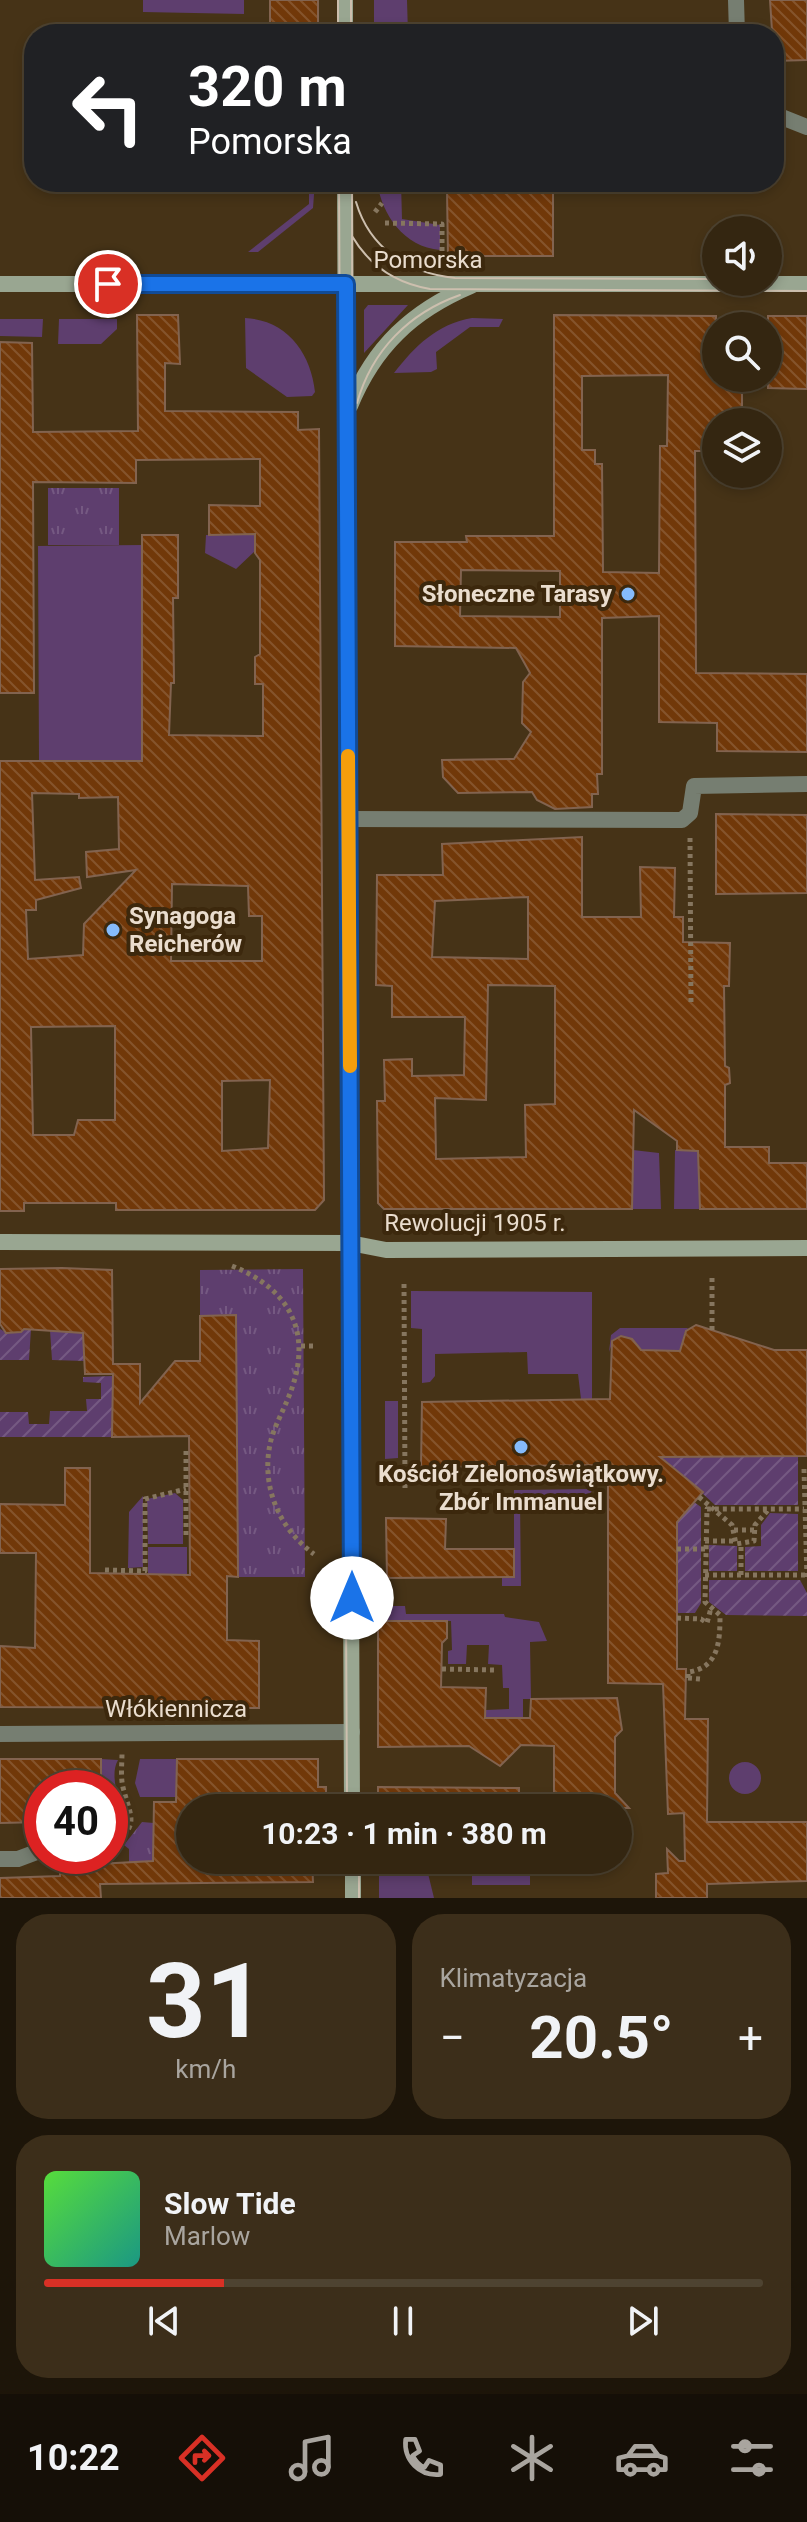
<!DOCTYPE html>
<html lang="pl">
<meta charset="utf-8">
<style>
:root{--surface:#342611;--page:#3c2e1a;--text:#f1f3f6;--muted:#a9a59f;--line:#4e4331;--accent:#d93025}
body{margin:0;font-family:Roboto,sans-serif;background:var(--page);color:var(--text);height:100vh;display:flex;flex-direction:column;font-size:30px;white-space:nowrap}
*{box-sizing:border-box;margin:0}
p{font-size:26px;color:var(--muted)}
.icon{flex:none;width:44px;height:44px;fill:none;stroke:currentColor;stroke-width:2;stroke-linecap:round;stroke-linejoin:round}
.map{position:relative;height:1898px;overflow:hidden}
.sheet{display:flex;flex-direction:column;gap:16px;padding:16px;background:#1d1509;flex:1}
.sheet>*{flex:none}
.hud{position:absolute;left:24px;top:24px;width:760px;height:168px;border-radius:32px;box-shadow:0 4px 12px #0003,0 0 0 2px var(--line);background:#202124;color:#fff;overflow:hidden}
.buttons{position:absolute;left:702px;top:216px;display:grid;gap:16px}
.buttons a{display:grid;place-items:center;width:80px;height:80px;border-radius:50%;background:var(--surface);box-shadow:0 4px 12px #0003,0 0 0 2px var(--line);font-size:40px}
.speed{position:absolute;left:24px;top:1770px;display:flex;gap:16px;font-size:40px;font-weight:700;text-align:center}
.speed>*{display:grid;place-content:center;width:104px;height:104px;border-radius:50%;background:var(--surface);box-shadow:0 4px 12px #0003,0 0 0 2px var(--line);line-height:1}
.speed .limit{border:12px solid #d22;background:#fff;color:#111}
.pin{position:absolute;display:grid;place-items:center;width:68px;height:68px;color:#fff;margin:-34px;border:4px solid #fff;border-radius:50%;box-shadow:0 2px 8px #0007}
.me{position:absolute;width:88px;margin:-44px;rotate:0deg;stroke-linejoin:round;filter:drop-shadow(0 0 6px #0008)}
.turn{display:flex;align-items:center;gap:28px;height:168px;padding:0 32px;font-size:36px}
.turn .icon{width:104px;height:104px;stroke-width:2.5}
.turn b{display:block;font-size:56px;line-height:68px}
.big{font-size:60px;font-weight:700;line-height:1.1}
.sheet .tile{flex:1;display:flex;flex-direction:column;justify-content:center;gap:12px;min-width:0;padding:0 28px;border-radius:32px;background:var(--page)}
.sheet .dial{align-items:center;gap:0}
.dial b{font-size:104px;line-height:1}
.song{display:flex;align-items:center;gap:24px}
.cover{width:96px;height:96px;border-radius:12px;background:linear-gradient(135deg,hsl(110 70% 55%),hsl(170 70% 35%))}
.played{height:8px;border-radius:4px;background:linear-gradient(90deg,var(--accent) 25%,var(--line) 25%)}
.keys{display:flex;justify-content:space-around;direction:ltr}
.heat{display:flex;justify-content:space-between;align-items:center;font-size:44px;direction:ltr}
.sheet .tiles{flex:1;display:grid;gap:16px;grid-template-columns:1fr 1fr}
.tile:last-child{grid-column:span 2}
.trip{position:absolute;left:176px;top:1794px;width:456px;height:80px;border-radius:40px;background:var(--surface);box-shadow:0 4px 12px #0003,0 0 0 2px var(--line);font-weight:700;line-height:80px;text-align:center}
.tabs{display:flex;height:128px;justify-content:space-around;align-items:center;background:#150f07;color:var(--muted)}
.tabs .icon{width:56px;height:56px}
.tabs .active{color:var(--accent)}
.tabs b{font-size:36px;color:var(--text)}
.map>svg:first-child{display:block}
.grass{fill:#5e3e6e}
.park{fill:url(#park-tufts)}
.garden{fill:url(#garden-furrows)}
.building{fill:url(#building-back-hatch);stroke:#82634f;stroke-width:2;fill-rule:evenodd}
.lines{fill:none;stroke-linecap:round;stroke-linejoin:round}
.path{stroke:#86765f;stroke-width:5;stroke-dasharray:4 4;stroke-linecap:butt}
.lane{stroke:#767e71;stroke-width:16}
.street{stroke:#767e71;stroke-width:16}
.secondary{stroke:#99a691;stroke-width:16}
.tram{stroke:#cdbfae;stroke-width:2}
.route-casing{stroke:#114b97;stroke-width:20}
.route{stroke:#1a73e8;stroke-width:14}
.slow{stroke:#f59e0b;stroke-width:14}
.poi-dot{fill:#85bbfb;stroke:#3c280d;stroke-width:3}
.labels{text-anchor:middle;stroke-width:8;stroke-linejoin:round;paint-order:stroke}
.street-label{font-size:24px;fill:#eaddce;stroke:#3c280d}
.poi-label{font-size:24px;font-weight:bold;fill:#eaddce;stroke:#3c280d;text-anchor:end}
</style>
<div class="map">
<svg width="807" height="1898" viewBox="0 0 807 1898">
<defs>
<pattern id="park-tufts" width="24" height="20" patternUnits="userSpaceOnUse" patternTransform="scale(2)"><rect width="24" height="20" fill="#5e3e6e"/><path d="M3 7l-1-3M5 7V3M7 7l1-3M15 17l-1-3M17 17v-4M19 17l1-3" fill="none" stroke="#755982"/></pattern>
<pattern id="garden-furrows" width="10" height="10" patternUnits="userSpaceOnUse" patternTransform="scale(2)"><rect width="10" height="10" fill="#5e3e6e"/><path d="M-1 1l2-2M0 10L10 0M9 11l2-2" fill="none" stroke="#755982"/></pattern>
<pattern id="building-back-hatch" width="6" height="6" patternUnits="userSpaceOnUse" patternTransform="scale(2)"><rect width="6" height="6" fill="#713809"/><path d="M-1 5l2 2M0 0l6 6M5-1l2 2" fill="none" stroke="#85542c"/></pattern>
</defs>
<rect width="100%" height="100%" fill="#463317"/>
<path class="grass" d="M 143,0 L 244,0 L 244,14 L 143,12 Z
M 374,0 L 407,0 L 408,34 L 374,34 Z
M 309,182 L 315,182 L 313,208 L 258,252 L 248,252 L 309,204 Z
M 377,182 L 401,182 L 402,219 L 440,225 L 440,250 C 404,247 382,215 377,182 Z
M 368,305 L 408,305 L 364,353 L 364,310 Z
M 245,318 C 287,320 311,353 315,392 L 312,396 L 287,397 L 246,368 Z
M 472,318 L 503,319 L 499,327 L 470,327 L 436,352 L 437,369 L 431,372 L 394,373 C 415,346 437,324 472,318 Z
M 0,319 L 43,319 L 42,337 L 0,336 Z
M 59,319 L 117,319 L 117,329 L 101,344 L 58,344 Z
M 255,534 L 255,551 L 236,569 L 205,553 L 206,535 Z
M 142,545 L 142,761 L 39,761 L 38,546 Z
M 633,1150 L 659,1153 L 661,1209 L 632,1209 Z
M 675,1150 L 698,1151 L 700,1209 L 674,1209 Z
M 411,1291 L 592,1292 L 592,1428 L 581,1399 L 578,1374 L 528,1374 L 527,1352 L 435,1354 L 435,1376 L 430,1382 L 422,1383 L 422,1329 L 411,1328 Z
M 620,1328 L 688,1328 L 684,1334 L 683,1351 L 638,1350 L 633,1341 L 623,1337 L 613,1341 L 609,1352 L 611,1335 Z
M 385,1401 L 398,1401 L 398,1458 L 385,1459 Z
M 593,1489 L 587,1498 L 520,1500 L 521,1586 L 502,1586 L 502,1577 L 514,1576 L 514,1490 Z
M 175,1493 L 183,1500 L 183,1544 L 148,1544 L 147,1499 Z
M 143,1496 L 143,1567 L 128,1568 L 129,1512 Z
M 148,1547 L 187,1547 L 187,1576 L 148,1574 Z
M 378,1606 L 405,1606 L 406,1614 L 504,1614 L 505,1617 L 539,1622 L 547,1641 L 530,1642 L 531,1699 L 523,1699 L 523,1718 L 486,1718 L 486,1710 L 509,1709 L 509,1688 L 503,1688 L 502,1665 L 488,1664 L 489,1645 L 467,1645 L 466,1664 L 448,1664 L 448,1651 L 452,1650 L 451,1621 L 378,1621 Z
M 101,1759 L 118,1760 C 105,1783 134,1817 110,1835 L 110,1788 L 101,1788 Z
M 140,1759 L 177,1759 L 176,1797 L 140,1797 L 135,1783 Z
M729 1778a16 16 0 1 1 32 0a16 16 0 1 1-32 0Z
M 379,1861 L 425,1861 L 434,1898 L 379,1898 Z
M 472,1862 L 530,1862 L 530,1885 L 472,1885 Z"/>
<path class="park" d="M 48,488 L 119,488 L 119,545 L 48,545 Z
M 303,1269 L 305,1577 L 238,1577 L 235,1315 L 200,1316 L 200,1270 Z
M 142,1822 L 165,1824 L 165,1860 L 129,1862 L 129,1849 L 124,1845 Z"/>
<path class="garden" d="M 0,1329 L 7,1333 L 31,1329 L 29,1360 L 0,1360 Z
M 90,1329 L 85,1361 L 52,1360 L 50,1330 L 76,1333 Z
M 113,1376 L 114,1437 L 0,1437 L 0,1412 L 28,1412 L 29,1424 L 49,1424 L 50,1411 L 87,1411 L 86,1399 L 101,1399 L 101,1383 L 83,1382 L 83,1377 Z
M 798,1456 L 798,1505 L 715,1505 L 690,1482 L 650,1457 Z
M 677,1490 L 701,1507 L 701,1603 L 695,1613 L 677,1613 Z
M 770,1513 L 798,1514 L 798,1571 L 745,1571 L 745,1547 L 761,1546 L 761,1525 Z
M 709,1545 L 737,1546 L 737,1571 L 709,1571 Z
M 709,1580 L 800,1580 L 807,1593 L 807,1616 L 726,1615 L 709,1602 Z"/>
<path class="building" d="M 270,0 L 318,0 L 318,25 L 270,25 Z
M 770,0 L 807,0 L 807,60 L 774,61 Z
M 492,187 L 553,189 L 553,256 L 448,256 L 447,191 L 488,191 Z
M 137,315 L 178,315 L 180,364 L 165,363 L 165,411 L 298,412 L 298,430 L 319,429 L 324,1200 L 315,1210 L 116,1210 L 116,1203 L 24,1203 L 24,1211 L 0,1211 L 0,761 L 142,761 L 142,535 L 178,535 L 178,598 L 173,598 L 174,683 L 171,683 L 169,735 L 263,736 L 263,684 L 255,684 L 255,657 L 260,654 L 260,560 L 255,553 L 255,534 L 209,535 L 209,505 L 260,506 L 260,459 L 136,460 L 136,483 L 33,482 L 34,693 L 0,693 L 0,342 L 32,343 L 33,432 L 138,431 ZM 32,793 L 79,794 L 79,798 L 118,797 L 119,849 L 86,852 L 87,877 L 136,870 L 84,924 L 83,955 L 28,959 L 26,910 L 36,910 L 36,900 L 81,888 L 79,877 L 35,880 ZM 172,884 L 248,886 L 249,916 L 262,916 L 262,961 L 171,961 ZM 115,1026 L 115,1120 L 78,1120 L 74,1135 L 33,1135 L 31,1027 ZM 270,1080 L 268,1148 L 222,1151 L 222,1081 Z
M 554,315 L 716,316 L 716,378 L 742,378 L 742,422 L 716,422 L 716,451 L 695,451 L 696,673 L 807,674 L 807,752 L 717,751 L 717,723 L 659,722 L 659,616 L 602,618 L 602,774 L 597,774 L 598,794 L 592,794 L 592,807 L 555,809 L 537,800 L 532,792 L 458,793 L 443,777 L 442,760 L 514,759 L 531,732 L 522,723 L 523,682 L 530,673 L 516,648 L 395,646 L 395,542 L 467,542 L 466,536 L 554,536 ZM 668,375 L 667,446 L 660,446 L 659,573 L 603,572 L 602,464 L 595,464 L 595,450 L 582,450 L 582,376 ZM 461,570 L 560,571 L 560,617 L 460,616 Z
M 768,316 L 807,316 L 807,389 L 768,388 Z
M 716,814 L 807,815 L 807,893 L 716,894 Z
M 582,837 L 582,917 L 641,917 L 640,867 L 675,868 L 674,917 L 683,917 L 683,942 L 730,943 L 729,986 L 724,986 L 725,1066 L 729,1068 L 730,1083 L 725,1085 L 725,1147 L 769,1147 L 769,1163 L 807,1163 L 807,1209 L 700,1209 L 698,1151 L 677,1150 L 677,1141 L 634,1110 L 632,1209 L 384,1209 L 378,1203 L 377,1101 L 385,1101 L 384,1060 L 412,1059 L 412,1076 L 464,1075 L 465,1017 L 392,1017 L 392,986 L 376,985 L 377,875 L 443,875 L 442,844 ZM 528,897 L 528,959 L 432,957 L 435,901 ZM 488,985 L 555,986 L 555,1104 L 525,1105 L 526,1157 L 436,1159 L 435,1098 L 486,1100 Z
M 62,1268 L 112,1270 L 113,1364 L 140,1364 L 140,1403 L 175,1361 L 200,1361 L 200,1316 L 236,1315 L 238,1577 L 227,1576 L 227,1640 L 259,1641 L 259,1708 L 0,1707 L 0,1646 L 35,1648 L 36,1553 L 0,1553 L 0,1504 L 65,1505 L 65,1468 L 90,1468 L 90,1573 L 190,1575 L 189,1436 L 112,1437 L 113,1374 L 85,1374 L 83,1333 L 24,1329 L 21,1332 L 6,1333 L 0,1324 L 0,1269 Z
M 696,1325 L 774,1350 L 807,1350 L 807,1456 L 660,1457 L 703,1492 L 677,1522 L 677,1669 L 686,1669 L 685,1719 L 708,1719 L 707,1822 L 807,1822 L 807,1881 L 707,1884 L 707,1898 L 656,1898 L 656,1874 L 668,1873 L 667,1849 L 679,1861 L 685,1861 L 684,1813 L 668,1814 L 663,1684 L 608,1683 L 608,1465 L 421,1467 L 422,1402 L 610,1399 L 612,1341 L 621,1336 L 632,1339 L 641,1350 L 680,1351 L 686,1331 Z
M 386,1518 L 446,1519 L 445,1549 L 514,1549 L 514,1577 L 387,1578 Z
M 378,1621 L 447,1621 L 447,1638 L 442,1643 L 441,1687 L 486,1688 L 485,1718 L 530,1718 L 531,1699 L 617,1698 L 622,1730 L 615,1737 L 615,1793 L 629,1808 L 566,1808 L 554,1800 L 554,1746 L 521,1745 L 500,1766 L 469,1746 L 378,1747 Z
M 0,1759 L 101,1759 L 101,1788 L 42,1788 L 42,1822 L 0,1823 Z
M 177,1759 L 318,1759 L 318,1787 L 326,1787 L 326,1808 L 190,1808 L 190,1860 L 312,1860 L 313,1882 L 100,1884 L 101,1898 L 0,1898 L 0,1878 L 60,1876 L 60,1866 L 153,1861 L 154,1802 L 176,1802 Z
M 378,1787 L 519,1788 L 519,1808 L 378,1808 Z"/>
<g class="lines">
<path class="path" d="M 375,212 L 382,203
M 385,223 L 442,224 L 442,258
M 690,838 L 691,1006
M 232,1266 C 288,1288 312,1330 292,1388 C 286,1406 276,1422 271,1440 C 260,1484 278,1528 314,1554
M 712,1278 L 712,1330
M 404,1284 L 405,1488
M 301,1346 L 313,1346
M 376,1469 L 405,1469
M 804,1469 L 807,1579
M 699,1497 L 732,1525 L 736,1544 L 754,1541 L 755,1525 L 768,1510
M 734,1530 L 754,1530
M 186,1535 L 186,1449
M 705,1541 L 734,1541
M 677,1549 L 705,1549
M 105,1570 L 145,1571 L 145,1499 L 186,1489
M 705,1575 L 805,1575
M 741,1575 L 741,1544
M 677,1618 L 701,1619 L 707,1623 L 711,1608
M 442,1669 L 496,1670
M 688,1678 L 688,1672 C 719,1668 720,1641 720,1615 L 705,1602 L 707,1509 L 804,1509
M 688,1678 L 700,1679
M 110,1844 C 140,1828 131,1817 124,1791 C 120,1779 122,1765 122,1753"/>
<path class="lane" d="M 736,0 L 737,34
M 774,114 L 807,127
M 348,819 L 682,820 L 690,813 L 694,786 L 807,784
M 0,1859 L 18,1859 L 42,1850"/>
<path class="street" d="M 0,1734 L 352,1732"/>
<path class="secondary" d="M 345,0 L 345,34
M 345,182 L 352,1808
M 0,284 L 807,284
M 350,406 C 374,347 412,311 471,286
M 0,1242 L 350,1243 L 386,1250 L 807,1248
M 353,1860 L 353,1898"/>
<path class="tram" d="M 338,0 L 338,34
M 351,0 L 351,34
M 339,182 L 347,1808
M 352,182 L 353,676
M 356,202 C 370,249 408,273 455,278 L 716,279
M 352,236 C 369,265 395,283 430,289 L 807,291
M 357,403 C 372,350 409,313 460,295
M 356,1088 L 357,1344
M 359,1860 L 359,1898"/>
</g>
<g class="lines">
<defs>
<path id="route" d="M 108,284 L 346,284 L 352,1598"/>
</defs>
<use href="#route" class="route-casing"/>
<use href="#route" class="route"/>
<path class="slow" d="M 348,756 L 350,1066"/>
</g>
<g class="poi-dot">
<circle cx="628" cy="594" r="8"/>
<circle cx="113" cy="930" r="8"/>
<circle cx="521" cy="1447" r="8"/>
</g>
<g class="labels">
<g class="street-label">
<text x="428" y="268">Pomorska</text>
<text x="475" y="1231">Rewolucji 1905 r.</text>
<text x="176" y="1717">Włókiennicza</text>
</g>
<g class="poi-label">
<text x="612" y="602">Słoneczne Tarasy</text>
<text x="129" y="924" text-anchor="start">Synagoga<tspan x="129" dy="28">Reicherów</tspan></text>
<text x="521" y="1482" text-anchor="middle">Kościół Zielonoświątkowy.<tspan x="521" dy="28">Zbór Immanuel</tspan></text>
</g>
</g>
</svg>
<div class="buttons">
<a><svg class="icon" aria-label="sound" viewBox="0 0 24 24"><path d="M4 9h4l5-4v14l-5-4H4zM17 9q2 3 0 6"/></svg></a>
<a><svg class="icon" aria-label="search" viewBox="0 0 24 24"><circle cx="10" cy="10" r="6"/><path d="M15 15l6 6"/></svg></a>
<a><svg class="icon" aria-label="layers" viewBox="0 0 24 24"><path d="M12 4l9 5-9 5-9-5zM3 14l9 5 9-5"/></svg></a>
</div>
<div class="speed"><div class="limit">40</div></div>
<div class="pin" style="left:108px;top:284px;background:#d93025"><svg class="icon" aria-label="arrive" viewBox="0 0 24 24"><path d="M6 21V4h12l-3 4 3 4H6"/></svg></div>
<svg class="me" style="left:352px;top:1598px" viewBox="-20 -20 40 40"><circle r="19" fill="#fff"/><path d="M0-13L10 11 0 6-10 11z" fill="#1a73e8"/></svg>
<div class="trip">10:23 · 1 min · 380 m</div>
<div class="hud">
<div class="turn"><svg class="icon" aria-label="left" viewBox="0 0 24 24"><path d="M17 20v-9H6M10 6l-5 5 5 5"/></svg><div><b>320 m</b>Pomorska</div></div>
</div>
</div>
<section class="sheet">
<div class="tiles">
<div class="tile dial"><b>31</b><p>km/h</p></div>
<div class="tile"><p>Klimatyzacja</p>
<div class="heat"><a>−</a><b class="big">20.5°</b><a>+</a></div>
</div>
<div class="tile">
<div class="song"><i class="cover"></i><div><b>Slow Tide</b><p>Marlow</p></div></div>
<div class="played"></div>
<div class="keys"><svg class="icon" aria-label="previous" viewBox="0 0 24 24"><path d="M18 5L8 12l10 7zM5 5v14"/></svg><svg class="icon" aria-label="pause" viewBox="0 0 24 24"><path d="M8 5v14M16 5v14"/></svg><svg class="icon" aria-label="next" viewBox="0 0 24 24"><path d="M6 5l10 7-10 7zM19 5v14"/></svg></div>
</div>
</div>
</section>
<nav class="tabs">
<b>10:22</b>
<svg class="icon active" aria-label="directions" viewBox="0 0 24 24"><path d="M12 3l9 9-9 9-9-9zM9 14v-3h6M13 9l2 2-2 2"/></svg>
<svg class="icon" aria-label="music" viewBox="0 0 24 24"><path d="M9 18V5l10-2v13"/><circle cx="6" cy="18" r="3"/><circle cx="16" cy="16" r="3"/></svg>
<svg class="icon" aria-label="phone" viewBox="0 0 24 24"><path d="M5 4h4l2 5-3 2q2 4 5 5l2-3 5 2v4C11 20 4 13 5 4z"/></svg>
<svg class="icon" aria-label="climate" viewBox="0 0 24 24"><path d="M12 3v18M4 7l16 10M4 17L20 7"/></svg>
<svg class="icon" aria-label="car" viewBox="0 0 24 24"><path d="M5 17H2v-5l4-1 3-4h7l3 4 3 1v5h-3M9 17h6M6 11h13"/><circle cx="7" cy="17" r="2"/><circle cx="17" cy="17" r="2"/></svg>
<svg class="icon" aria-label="filters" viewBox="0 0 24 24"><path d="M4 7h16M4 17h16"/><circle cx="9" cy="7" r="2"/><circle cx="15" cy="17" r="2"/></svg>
</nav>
